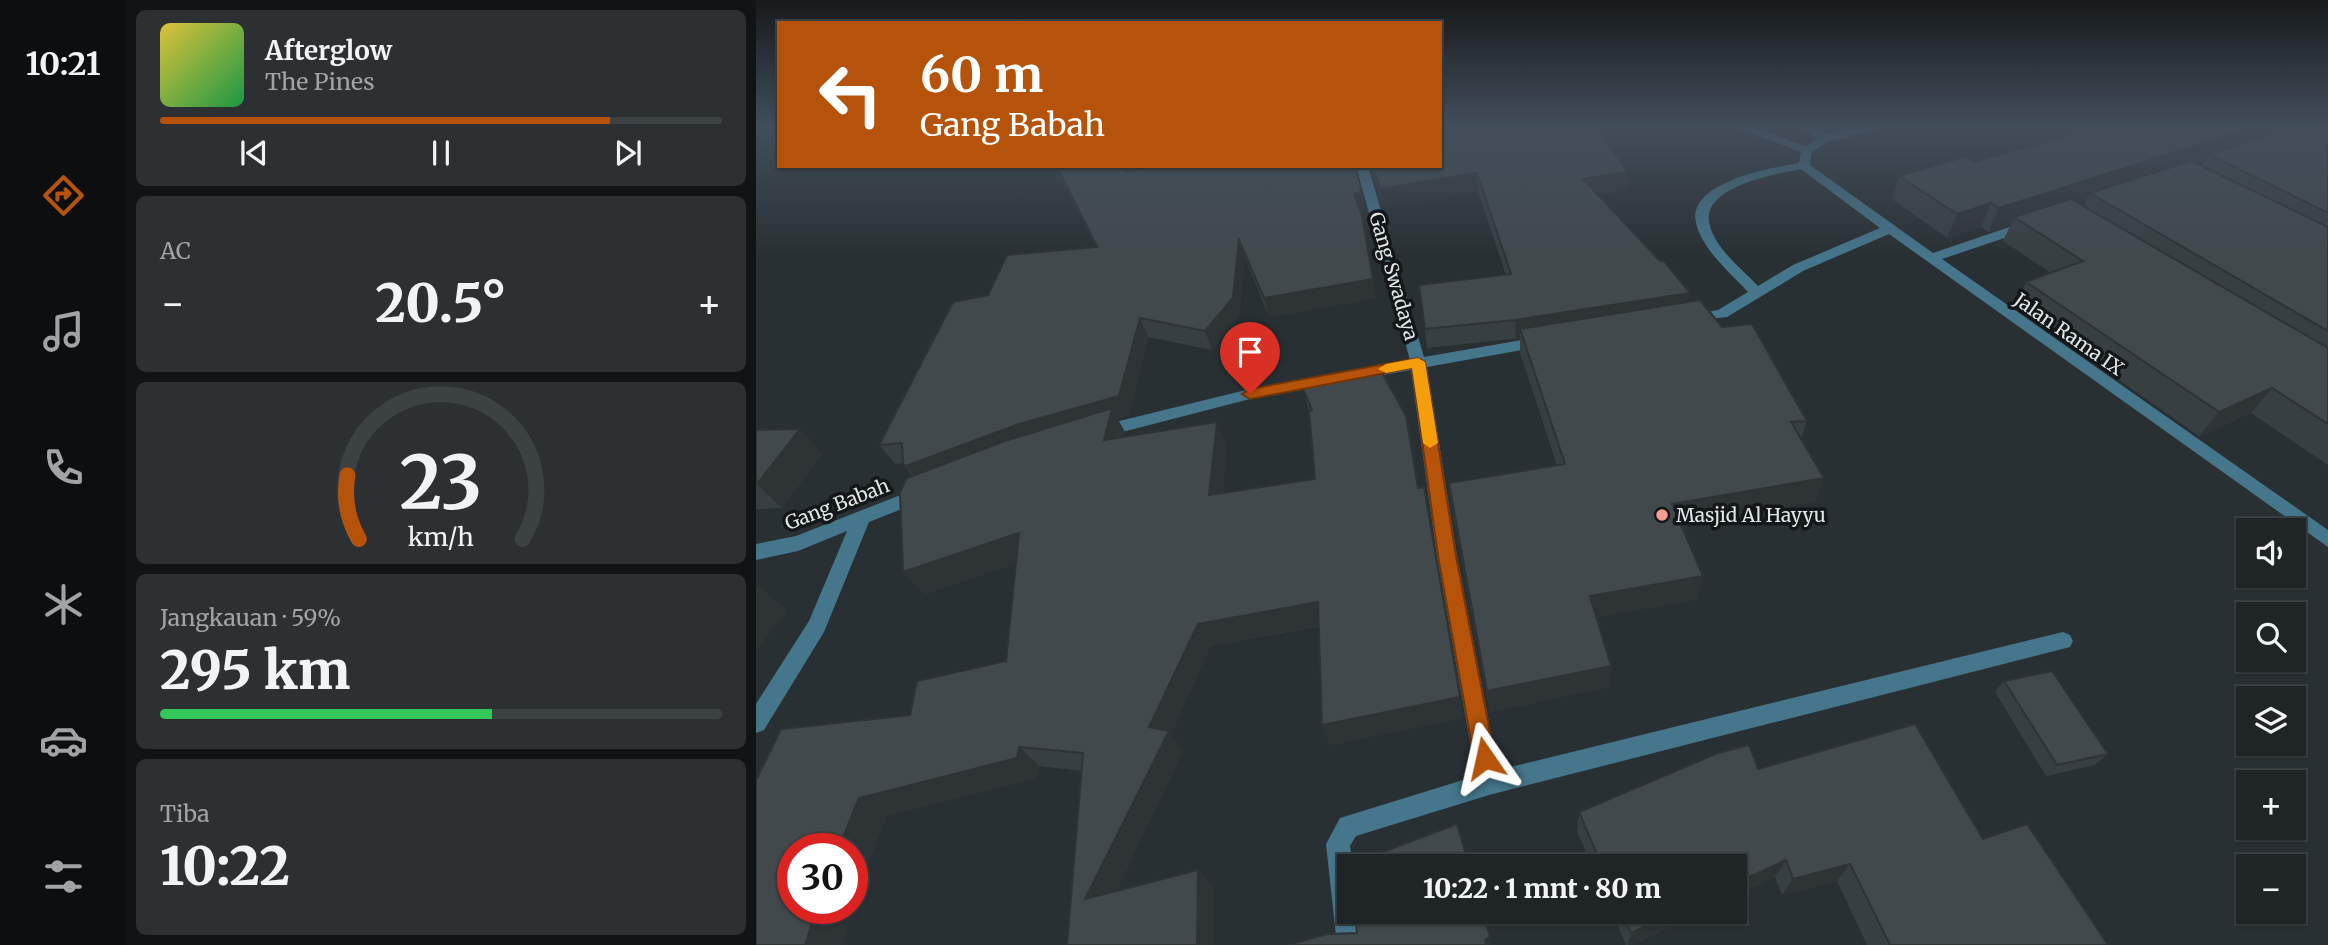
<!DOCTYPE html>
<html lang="id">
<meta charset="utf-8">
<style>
:root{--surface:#1f2426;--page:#2c3032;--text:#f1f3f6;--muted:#a1a4a7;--line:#3c4143;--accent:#b45309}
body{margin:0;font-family:Merriweather,serif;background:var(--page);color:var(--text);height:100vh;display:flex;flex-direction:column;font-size:26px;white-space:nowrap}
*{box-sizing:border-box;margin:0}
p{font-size:23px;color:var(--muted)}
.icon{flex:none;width:38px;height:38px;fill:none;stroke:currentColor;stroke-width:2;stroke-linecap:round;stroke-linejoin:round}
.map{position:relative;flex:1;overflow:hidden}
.details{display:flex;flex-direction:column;gap:10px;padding:10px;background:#111415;width:630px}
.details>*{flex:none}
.top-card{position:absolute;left:21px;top:21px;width:665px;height:147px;border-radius:0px;box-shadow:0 2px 5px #0004,0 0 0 2px var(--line);background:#b45309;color:#fff;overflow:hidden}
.buttons{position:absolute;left:1480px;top:518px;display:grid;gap:14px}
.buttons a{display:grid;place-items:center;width:70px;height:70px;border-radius:0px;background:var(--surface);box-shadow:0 2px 5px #0004,0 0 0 2px var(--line);font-size:35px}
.speed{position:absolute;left:21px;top:833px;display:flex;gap:14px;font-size:35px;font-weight:700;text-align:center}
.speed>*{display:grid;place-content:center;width:91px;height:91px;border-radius:50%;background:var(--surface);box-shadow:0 2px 5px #0004,0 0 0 2px var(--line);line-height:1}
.speed .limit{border:10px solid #d22;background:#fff;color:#111}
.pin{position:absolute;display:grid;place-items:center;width:60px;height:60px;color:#fff;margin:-72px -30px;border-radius:50% 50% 50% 0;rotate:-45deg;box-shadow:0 0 7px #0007}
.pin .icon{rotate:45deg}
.me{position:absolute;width:77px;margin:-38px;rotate:349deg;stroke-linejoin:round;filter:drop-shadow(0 0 5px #0008)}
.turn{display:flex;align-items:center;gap:24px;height:147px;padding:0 28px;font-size:32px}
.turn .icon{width:91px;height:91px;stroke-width:2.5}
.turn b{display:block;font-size:49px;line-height:60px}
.big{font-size:52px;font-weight:800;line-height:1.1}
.details .widget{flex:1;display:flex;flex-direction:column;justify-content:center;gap:10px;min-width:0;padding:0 24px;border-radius:10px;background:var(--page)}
.details .dial{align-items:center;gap:0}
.dial svg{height:182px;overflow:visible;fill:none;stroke:var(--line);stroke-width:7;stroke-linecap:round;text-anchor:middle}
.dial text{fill:var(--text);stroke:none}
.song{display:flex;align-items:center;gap:21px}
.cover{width:84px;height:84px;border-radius:10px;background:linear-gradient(135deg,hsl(50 70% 55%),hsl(140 70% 35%))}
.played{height:7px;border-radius:4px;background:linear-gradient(90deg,var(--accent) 80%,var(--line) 80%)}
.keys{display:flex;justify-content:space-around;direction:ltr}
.heat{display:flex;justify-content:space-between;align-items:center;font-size:38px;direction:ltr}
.charge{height:10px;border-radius:5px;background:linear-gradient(90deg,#34c759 59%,var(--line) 0)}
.trip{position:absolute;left:581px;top:854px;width:410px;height:70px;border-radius:0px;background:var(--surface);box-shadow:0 2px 5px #0004,0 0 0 2px var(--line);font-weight:800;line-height:70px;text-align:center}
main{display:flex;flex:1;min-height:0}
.menu{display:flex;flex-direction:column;width:126px;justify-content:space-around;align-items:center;background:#0c0e0f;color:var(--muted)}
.menu .icon{width:49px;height:49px}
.menu .on{color:var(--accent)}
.menu b{font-size:32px;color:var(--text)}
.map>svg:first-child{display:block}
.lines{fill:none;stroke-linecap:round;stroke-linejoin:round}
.minor{fill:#46768c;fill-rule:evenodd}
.wall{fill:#383f42;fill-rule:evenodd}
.shaded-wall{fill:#2e3336}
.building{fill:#41494d;stroke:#2e3336;stroke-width:2}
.route{fill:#b45309;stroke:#753606;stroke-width:2}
.slow{fill:#f59e0b}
.poi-dot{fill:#f59c95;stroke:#141719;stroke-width:2.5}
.labels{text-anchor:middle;stroke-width:7;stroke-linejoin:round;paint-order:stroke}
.street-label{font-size:19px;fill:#e1e6e8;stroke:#141719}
.poi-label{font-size:19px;fill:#e1e6e8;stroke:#141719;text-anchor:start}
</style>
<main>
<nav class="menu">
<b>10:21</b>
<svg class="icon on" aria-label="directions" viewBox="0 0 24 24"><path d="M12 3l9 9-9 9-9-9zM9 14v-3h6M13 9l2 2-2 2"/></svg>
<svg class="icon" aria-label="music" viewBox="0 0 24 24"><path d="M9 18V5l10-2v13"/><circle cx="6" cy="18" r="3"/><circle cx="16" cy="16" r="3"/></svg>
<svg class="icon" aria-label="phone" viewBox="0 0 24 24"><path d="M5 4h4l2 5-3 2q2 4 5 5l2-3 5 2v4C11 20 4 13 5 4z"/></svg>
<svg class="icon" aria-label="climate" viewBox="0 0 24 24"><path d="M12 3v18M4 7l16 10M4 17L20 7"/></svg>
<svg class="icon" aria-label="car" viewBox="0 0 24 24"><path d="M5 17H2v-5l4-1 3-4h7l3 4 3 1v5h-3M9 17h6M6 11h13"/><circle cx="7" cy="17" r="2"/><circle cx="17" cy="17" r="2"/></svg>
<svg class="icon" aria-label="filters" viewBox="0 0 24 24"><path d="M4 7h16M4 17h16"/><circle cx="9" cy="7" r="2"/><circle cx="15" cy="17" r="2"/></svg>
</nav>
<section class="details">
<div class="widget">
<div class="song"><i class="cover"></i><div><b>Afterglow</b><p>The Pines</p></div></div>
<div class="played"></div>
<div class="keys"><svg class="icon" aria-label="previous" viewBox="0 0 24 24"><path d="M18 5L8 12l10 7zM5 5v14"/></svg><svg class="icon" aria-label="pause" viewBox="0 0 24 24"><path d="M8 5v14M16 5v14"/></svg><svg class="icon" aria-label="next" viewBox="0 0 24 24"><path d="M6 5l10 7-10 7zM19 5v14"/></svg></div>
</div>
<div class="widget"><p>AC</p>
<div class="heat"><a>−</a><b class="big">20.5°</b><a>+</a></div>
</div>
<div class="widget dial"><svg viewBox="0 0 100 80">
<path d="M14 69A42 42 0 1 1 86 69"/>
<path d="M14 69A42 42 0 0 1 9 41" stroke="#b45309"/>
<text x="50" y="56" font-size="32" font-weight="700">23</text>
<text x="50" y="72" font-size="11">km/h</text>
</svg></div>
<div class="widget"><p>Jangkauan · 59%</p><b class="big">295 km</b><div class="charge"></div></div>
<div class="widget"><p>Tiba</p><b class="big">10:22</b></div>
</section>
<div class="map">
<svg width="1572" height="945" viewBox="0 0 1572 945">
<rect width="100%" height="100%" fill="#293033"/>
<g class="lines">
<path class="minor" d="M 977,126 L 993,126 L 1050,146 L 1061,139 L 1044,126 L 1056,126 L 1071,135 L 1110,126 L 1128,126 L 1127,128 L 1073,141 L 1056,152 L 1054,165 L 1177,253 L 1268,222 L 1278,222 L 1278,228 L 1186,259 L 1572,530 L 1572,547 L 1133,234 L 1047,271 L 971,317 L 929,322 L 929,316 L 962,310 L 992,292 C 974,272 947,251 940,223 C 931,182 1015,168 1043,163 L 1045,152 ZM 1045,169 L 1124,228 L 1037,265 L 1002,286 C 986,269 956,246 953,221 C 948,186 1021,174 1045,169 Z
M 600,166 L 612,166 L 668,357 L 788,336 L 796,341 L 788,346 L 671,367 L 701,556 L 742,770 L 1307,632 L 1314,635 L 1317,641 L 1314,647 L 733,795 L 600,836 L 594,846 L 597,866 L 593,866 L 593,912 L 603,912 L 607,945 L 581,945 L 570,844 L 584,818 L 720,776 L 681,556 L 655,370 L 494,399 L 343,438 L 335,432 L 343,426 L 494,389 L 654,360 Z
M 165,487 L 171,489 L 174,494 L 171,499 L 113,522 L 68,632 L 8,730 L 0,733 L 0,704 L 53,621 L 91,531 L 42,551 L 0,560 L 0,544 L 40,536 Z"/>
</g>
<path class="wall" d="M 1345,126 L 1572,126 L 1572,465 L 1495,413 L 1443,436 L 1258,306 L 1270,282 L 1295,273 L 1247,241 L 1255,224 L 1233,232 L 1225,227 L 1191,238 L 1136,199 L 1143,176 L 1219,162 ZM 1449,160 L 1446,166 L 1440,163 ZM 1330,200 L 1327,206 L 1321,203 Z
M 301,166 L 370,172 L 609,210 L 604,211 L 620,298 L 513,317 L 489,258 L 483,317 L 456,350 L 392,337 L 373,415 L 361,418 L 369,432 L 367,437 L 471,446 L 466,493 L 559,479 L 553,411 L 547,389 L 662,488 L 704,697 L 707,718 L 574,745 L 566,725 L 563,626 L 454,646 L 415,734 L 427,751 L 360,891 L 442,870 L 457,886 L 311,945 L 325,771 L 283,766 L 282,778 L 130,816 L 104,886 L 154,715 L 250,661 L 260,563 L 169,594 L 157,476 L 147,463 L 139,464 L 123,445 L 232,295 L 340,248 Z
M 615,166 L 684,166 L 872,172 L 871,190 L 842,194 L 932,302 L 966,327 L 1051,421 L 1045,439 L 1068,478 L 1059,502 L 926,525 L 947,576 L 941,599 L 840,617 L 855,666 L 852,687 L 734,712 L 696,507 L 693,483 L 801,465 L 764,353 L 764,338 L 671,348 L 663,285 L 750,275 L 722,191 L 627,207 Z
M 44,429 L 66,454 L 26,508 L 0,509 L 0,430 Z
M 1248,681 L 1352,754 L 1339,765 L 1290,776 L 1239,692 Z
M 1002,769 L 1227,839 L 1352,945 L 1111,945 L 1081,881 L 1026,895 L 1019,877 L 978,896 L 978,866 L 836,866 L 821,831 L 823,812 Z
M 593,866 L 593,905 L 587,894 Z
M 856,912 L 946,912 L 876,945 L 870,945 Z"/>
<path class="shaded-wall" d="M 1500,126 L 1526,126 L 1518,137 L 1453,154 L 1449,160 L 1340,197 L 1334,193 L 1330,200 L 1264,221 L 1258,217 L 1255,224 L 1233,232 L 1243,208 Z
M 872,172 L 871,190 L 827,197 L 827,179 Z
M 721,173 L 722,191 L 627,207 L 624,189 Z
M 606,192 L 609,210 L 602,212 L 598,194 Z
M 1235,203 L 1225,227 L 1191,238 L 1201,214 Z
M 483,240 L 489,258 L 483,317 L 456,350 L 449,331 Z
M 617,279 L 620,298 L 513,317 L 508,298 Z
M 934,293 L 931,312 L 764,329 L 764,338 L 760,339 L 759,320 Z
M 384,318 L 392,337 L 373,415 L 361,418 L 369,432 L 361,464 L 166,485 L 150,466 Z
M 1516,388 L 1495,413 L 1443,436 L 1463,412 Z
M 461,422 L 471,446 L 464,519 L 453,495 Z
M 44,429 L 66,454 L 26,508 L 1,484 Z
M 1068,478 L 1059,502 L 912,528 L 916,504 Z
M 263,533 L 280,556 L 169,594 L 147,572 Z
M 947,576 L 941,599 L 832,619 L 834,596 Z
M 5,588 L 31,610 L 0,652 L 0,595 Z
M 562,602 L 570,624 L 454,646 L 415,734 L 427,751 L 349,914 L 329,899 L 393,727 L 442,624 Z
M 855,666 L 852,687 L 734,712 L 731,691 Z
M 704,697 L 707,718 L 574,745 L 566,725 Z
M 263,747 L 283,766 L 282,778 L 130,816 L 104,886 L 86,945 L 49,945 L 61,908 L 96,908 L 96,849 L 82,849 L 103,798 Z
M 1030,860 L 1019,877 L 978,896 L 978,884 Z
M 1094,864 L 1081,881 L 1026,895 L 1037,879 Z
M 442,870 L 457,886 L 457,945 L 441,945 Z
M 920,912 L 946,912 L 876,945 L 872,945 L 875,933 Z
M 734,937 L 735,945 L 730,945 L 729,940 Z"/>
<path class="building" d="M 684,126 L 839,126 L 872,172 L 827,179 L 904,261 L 908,261 L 934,293 L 759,320 L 669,329 L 663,285 L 755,274 L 721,173 L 624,189 L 617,166 L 684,166 Z
M 1345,126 L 1500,126 L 1243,208 L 1235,203 L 1201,214 L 1143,176 L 1209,157 L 1219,162 Z
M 1540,126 L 1560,126 L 1572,130 L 1572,213 L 1453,154 Z
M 1435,161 L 1572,227 L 1572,331 L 1334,193 Z
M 301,166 L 366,166 L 370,172 L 401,166 L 599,166 L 606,192 L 598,194 L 606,216 L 617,279 L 508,298 L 483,240 L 477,298 L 449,331 L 384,318 L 363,396 L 263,424 L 150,466 L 147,464 L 146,443 L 123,445 L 197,302 L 232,295 L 251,255 L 341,247 Z
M 1315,199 L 1572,348 L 1572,424 L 1516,388 L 1463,412 L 1270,282 L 1327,261 L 1258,217 Z
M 944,300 L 966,327 L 996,324 L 1051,421 L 1035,422 L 1068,478 L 916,504 L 947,576 L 834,596 L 855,666 L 731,691 L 693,483 L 809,464 L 764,329 Z
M 623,367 L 650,416 L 662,488 L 668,487 L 704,697 L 566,725 L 562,602 L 442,624 L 393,727 L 413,731 L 329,899 L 442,870 L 441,945 L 311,945 L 327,753 L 263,747 L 261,758 L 103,798 L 82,849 L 37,849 L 37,908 L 61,908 L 49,945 L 0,945 L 0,780 L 25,729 L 154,715 L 161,681 L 250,661 L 263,533 L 147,572 L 144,492 L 151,478 L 246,442 L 356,408 L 348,440 L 461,422 L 453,495 L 559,479 L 553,411 L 556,410 L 547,389 Z
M 44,429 L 1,484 L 0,484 L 0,430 Z
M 5,588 L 0,595 L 0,589 Z
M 1296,671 L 1352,754 L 1301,765 L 1248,681 Z
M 1159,724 L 1227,839 L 1271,824 L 1352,945 L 1134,945 L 1094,864 L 1037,879 L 1030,860 L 978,884 L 978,866 L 846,866 L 823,812 L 962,753 L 993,745 L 1002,769 Z
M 701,824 L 713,866 L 593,866 L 593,896 L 587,894 L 587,867 Z
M 599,912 L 727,912 L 734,937 L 729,940 L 730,945 L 532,945 L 571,934 L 601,933 Z
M 866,912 L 920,912 L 875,933 Z"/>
<linearGradient id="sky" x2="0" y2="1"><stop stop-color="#171a1c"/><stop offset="0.49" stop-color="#434e5b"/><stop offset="1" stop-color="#434e5b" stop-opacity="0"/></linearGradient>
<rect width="1572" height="258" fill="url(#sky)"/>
<path class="route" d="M 662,358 L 669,362 L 700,556 L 739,758 L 736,766 L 729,768 L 721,766 L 718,758 L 682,556 L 656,368 L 494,399 L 486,394 L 494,389 Z"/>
<path class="slow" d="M 662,358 L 669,362 L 682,443 L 674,448 L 667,443 L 656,368 L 630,373 L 622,369 L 630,364 Z"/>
<circle class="poi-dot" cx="906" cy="515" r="7"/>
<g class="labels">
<g class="street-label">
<text transform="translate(638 276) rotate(74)" y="7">Gang Swadaya</text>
<text transform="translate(1313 334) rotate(35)" y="7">Jalan Rama IX</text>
<text transform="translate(81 504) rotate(-21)" y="7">Gang Babah</text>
</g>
<g class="poi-label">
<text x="920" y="522">Masjid Al Hayyu</text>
</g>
</g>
</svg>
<div class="buttons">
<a><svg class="icon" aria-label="sound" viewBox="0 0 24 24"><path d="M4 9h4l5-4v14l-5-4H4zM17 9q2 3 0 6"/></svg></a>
<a><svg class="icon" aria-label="search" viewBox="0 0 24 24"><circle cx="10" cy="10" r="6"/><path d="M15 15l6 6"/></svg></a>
<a><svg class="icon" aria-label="layers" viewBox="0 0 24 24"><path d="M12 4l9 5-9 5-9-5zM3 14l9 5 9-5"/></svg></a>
<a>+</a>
<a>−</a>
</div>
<div class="speed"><div class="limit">30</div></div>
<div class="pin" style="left:494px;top:394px;background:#d93025"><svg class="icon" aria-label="arrive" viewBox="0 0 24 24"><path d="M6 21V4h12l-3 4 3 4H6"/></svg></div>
<svg class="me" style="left:729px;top:758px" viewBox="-20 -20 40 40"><path d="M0-17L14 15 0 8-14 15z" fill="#b45309" stroke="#fff" stroke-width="4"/></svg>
<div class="trip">10:22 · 1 mnt · 80 m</div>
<div class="top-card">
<div class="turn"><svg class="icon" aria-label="left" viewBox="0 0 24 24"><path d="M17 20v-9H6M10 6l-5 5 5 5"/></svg><div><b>60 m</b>Gang Babah</div></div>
</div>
</div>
</main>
